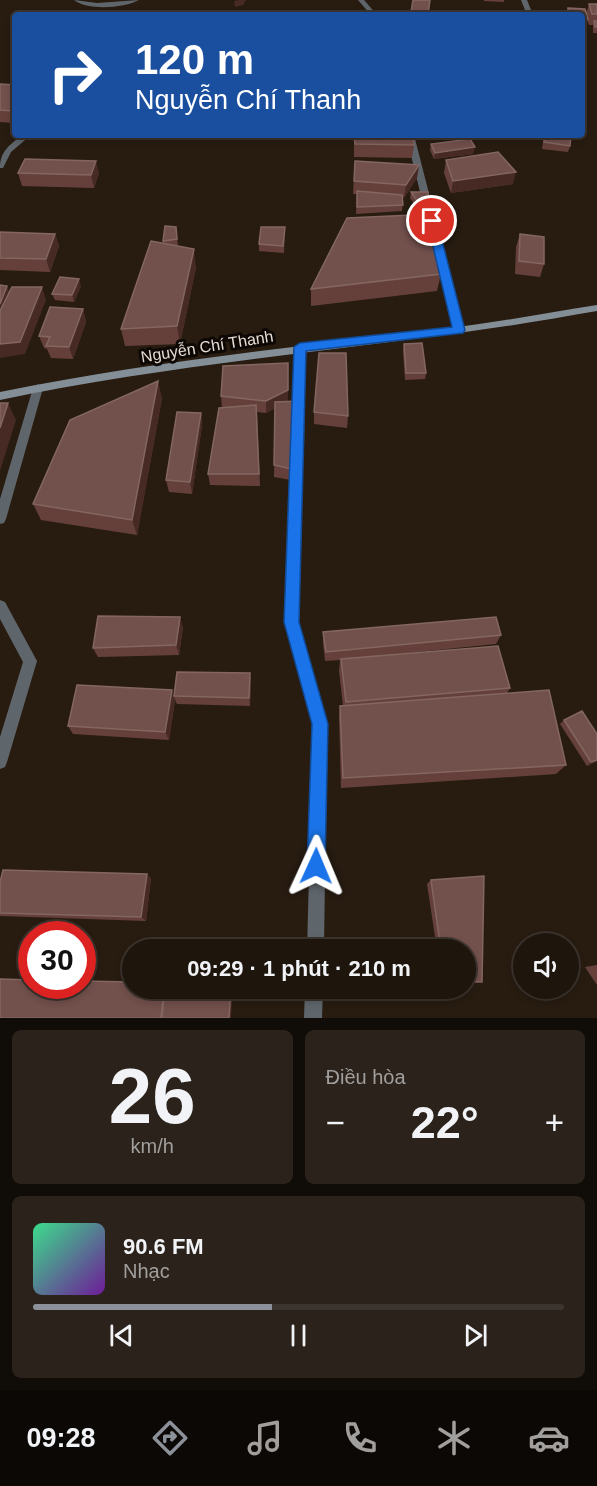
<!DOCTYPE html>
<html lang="vi">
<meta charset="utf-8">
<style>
:root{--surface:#1e150d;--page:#2b221b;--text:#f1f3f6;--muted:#a19f9d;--line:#3c342e;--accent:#8c9099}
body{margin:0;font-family:Helvetica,sans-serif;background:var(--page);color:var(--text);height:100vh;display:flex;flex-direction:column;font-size:22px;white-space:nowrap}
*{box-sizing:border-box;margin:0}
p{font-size:20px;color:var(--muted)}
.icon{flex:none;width:33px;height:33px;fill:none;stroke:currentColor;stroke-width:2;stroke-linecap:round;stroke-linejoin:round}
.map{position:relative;height:1018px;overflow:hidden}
.drawer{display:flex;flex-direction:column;gap:12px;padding:12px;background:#100c07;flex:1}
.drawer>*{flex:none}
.banner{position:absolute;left:12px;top:12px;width:573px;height:126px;border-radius:6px;box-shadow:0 3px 9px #0003,0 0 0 2px var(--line);background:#1a4fa0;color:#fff;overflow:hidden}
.buttons{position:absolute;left:513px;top:933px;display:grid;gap:12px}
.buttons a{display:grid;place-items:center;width:66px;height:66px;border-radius:50%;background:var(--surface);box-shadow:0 3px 9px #0003,0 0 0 2px var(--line);font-size:30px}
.speed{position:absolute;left:18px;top:921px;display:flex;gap:12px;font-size:30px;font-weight:700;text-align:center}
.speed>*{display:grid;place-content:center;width:78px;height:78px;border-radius:50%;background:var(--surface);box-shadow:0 3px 9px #0003,0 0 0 2px var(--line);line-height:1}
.speed .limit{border:9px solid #d22;background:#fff;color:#111}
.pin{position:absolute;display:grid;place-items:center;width:51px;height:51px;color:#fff;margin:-26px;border:3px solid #fff;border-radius:50%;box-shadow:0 2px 6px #0007}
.me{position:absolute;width:66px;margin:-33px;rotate:1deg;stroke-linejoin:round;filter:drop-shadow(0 0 4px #0008)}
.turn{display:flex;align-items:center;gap:21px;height:126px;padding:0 24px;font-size:27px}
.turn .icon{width:78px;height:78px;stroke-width:2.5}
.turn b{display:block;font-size:42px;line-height:51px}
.big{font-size:45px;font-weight:700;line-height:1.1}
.drawer .tile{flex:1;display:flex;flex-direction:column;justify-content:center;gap:9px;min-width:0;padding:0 21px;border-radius:9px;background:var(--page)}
.drawer .dial{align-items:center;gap:0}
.dial b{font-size:78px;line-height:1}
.song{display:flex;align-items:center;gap:18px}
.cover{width:72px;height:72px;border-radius:9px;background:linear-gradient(135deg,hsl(150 70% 55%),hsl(280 70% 35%))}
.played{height:6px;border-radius:3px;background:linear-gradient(90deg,var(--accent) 45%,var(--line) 45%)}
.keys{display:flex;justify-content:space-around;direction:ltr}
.heat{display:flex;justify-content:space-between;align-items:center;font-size:33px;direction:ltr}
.drawer .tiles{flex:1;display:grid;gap:12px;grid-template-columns:1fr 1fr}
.tile:last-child{grid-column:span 2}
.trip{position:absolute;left:122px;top:939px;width:354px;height:60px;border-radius:30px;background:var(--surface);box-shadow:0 3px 9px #0003,0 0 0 2px var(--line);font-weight:700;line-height:60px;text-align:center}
.menu{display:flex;height:96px;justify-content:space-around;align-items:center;background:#0c0805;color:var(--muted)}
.menu .icon{width:42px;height:42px}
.menu .current{color:var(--accent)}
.menu b{font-size:27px;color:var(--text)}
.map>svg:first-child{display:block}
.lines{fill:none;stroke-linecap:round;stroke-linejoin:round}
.lane{fill:#5f666b;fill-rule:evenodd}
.street{fill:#5f666b;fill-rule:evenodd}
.secondary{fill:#838e97;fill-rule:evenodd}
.wall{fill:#65403b}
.shaded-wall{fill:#472a24}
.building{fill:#72504c;stroke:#846661;stroke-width:1.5}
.route{fill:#1a73e8;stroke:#114b97;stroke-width:1.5}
.labels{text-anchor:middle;stroke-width:6;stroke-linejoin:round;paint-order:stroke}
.street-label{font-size:16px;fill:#e4dbd4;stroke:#0d0804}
</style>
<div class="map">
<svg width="597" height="1018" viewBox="0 0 597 1018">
<rect width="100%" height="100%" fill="#281c11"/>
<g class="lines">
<path class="lane" d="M 74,0 L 97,3 L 139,0 C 124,8 88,11 74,0 Z
M 358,0 L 364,0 L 377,15 L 371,15 Z
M 22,135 L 31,135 L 11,152 L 3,168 L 0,168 C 0,151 10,145 22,135 Z
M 38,384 L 43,388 L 6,519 L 4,523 L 0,524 L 0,499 L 33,388 Z
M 0,600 L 5,602 L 37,661 L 7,762 L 5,767 L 0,769 L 0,737 L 23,662 L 0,619 Z"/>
<path class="street" d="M 521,0 L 527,0 L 533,15 L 527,15 Z
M 406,135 L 414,135 L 464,330 L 459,333 L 454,330 Z
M 300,343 L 305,347 L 304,448 L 298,452 L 292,448 L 295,347 Z
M 297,461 L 303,466 L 299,623 L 327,725 L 324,950 L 307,950 L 313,725 L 285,623 L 291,466 Z
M 305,988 L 323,988 L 322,1018 L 304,1018 Z"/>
<path class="secondary" d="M 597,305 L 597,311 C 551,319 505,327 458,333 C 305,354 151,368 0,400 L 0,392 C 151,361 305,346 458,327 C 505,321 551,312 597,305 Z"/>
</g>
<path class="wall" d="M 413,0 L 430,0 L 428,15 L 411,15 Z
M 484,0 L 504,0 L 504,2 L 484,1 Z
M 589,4 L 597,4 L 597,33 L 593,33 L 593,25 L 589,25 L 587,20 L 586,25 L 582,25 L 582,15 L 566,15 L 568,8 L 586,14 Z
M 0,84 L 15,85 L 15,123 L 0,122 Z
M 424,135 L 462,135 L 461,138 L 425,138 Z
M 544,135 L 571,135 L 570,146 L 568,152 L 542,149 Z
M 354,136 L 414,145 L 412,158 L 354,157 Z
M 431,144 L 473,154 L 434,159 L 430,150 Z
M 446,160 L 513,184 L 451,193 L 444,173 Z
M 355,161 L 419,165 L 417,178 L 404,198 L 403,197 L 402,211 L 356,214 L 357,194 L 353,194 Z
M 18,173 L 99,173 L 94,188 L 22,186 Z
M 411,192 L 429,201 L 427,208 L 416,207 L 410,198 Z
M 176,227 L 178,246 L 196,267 L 180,344 L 125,346 L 121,329 L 163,244 L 163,241 Z
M 285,227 L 284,253 L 259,251 L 259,244 Z
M 0,232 L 55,234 L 59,246 L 50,272 L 0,270 Z
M 520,234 L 544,264 L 540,277 L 515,274 L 516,247 Z
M 441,274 L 437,291 L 311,306 L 311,289 Z
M 81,286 L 74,302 L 55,300 L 52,294 Z
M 83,309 L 86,322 L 73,359 L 51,358 L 47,349 L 44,348 L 39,336 Z
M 404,344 L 426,373 L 425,379 L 405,380 L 403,350 Z
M 221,396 L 288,401 L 299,401 L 296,481 L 274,477 L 275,408 L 266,413 L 257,412 L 260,486 L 210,485 L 208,474 L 222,408 Z
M 162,398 L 137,535 L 41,520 L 33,504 Z
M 314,412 L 348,416 L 347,428 L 314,424 Z
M 201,413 L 202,425 L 192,494 L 169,492 L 166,480 Z
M 183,627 L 179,655 L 98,657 L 93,648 Z
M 323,632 L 501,635 L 496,644 L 398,654 L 510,688 L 507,693 L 566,765 L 556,774 L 341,788 L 339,717 L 340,706 L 343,706 L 339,671 L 340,660 L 325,661 L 323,642 Z
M 250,673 L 251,682 L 250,706 L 177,704 L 175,700 L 169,740 L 73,734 L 68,726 Z
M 564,720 L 597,761 L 587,766 L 560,724 Z
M 151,878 L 146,921 L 0,916 L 0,882 Z
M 431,880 L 482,982 L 476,983 L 465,983 L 465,950 L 437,950 L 427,884 Z
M 597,965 L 597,985 L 585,967 Z"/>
<path class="shaded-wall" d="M 240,0 L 246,0 L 243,5 L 235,7 L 234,1 Z
M 475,147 L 473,154 L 434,159 L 435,153 Z
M 96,161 L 99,173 L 94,188 L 91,175 Z
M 419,165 L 417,178 L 404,198 L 406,185 Z
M 516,172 L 513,184 L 451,193 L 453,181 Z
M 55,234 L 59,246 L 50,272 L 46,259 Z
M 194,249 L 196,267 L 180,344 L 177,326 Z
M 79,279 L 81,286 L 74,302 L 72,295 Z
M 7,286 L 12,298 L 0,329 L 0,304 Z
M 42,287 L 46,300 L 25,354 L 0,358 L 0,344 Z
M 83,309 L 86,322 L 73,359 L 69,347 Z
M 288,363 L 288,402 L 266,413 L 266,401 Z
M 158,381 L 162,398 L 137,535 L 132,520 Z
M 8,403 L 16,420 L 0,471 L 0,428 Z
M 201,413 L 202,425 L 192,494 L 190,482 Z
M 180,617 L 183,627 L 179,655 L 176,645 Z
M 250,673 L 251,682 L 250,706 L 249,698 Z
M 172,690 L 175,700 L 169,740 L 165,732 Z
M 597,760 L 597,761 L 587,766 L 591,762 Z
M 147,874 L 151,878 L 146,921 L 141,917 Z
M 231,988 L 233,988 L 231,1018 L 229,1018 Z"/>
<path class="building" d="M 413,0 L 430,0 L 428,14 L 411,12 Z
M 589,4 L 597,4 L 597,14 L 592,14 Z
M 568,8 L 585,9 L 588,19 L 582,19 L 582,15 L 568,15 Z
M 594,21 L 597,21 L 597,27 L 595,27 Z
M 0,84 L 15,85 L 15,109 L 13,111 L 0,110 Z
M 545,135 L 571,135 L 570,146 L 544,142 Z
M 354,136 L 413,137 L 414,145 L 355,144 Z
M 470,139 L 475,147 L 435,153 L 431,144 Z
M 498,152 L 516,172 L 453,181 L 446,160 Z
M 25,159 L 96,161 L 91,175 L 18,173 Z
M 355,161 L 419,165 L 406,185 L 354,181 Z
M 357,191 L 402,195 L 403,205 L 357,207 Z
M 411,192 L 428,192 L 429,201 L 417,201 Z
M 435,214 L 441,274 L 311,289 L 347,218 Z
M 165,226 L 176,227 L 177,239 L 163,241 Z
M 261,227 L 285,227 L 283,246 L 259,244 Z
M 0,232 L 55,234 L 46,259 L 0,258 Z
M 520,234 L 544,237 L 544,264 L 519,261 Z
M 151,241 L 194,249 L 177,326 L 121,329 Z
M 60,277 L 79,279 L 72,295 L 52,294 Z
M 0,285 L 7,286 L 0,304 Z
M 12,287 L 42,287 L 20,342 L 0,344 L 0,311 Z
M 50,307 L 83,309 L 69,347 L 46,346 L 50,337 L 39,336 Z
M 422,343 L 426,373 L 406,373 L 404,344 Z
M 319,353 L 346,353 L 348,416 L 314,412 Z
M 288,363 L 288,390 L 266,401 L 221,396 L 223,366 Z
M 158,381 L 132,520 L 33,504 L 70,420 Z
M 299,401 L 296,470 L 274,465 L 275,402 Z
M 0,403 L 8,403 L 0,428 Z
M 256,405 L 259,474 L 208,474 L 219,408 Z
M 177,412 L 201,413 L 190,482 L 166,480 Z
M 98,616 L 180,617 L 176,645 L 93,648 Z
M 496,617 L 501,635 L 326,652 L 323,632 Z
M 498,646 L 510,688 L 346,702 L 341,659 Z
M 177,672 L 250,673 L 249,698 L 174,696 Z
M 77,685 L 172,690 L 165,732 L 68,726 Z
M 549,690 L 566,765 L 343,778 L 340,706 Z
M 582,711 L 597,734 L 597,760 L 591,762 L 564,720 Z
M 3,870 L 147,874 L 141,917 L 0,913 L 0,882 Z
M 484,876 L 482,982 L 465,981 L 465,950 L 441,950 L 431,880 Z
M 0,979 L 32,980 L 32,986 L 82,986 L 82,981 L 132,982 L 132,988 L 164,988 L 161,1018 L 0,1018 Z
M 165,988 L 231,988 L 229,1018 L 162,1018 Z"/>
<path class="route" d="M 432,218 L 437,221 L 465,330 L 463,333 L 306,351 L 299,622 L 328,724 L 325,866 L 322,873 L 316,876 L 309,873 L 307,866 L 312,724 L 284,622 L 294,347 L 300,343 L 452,327 L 427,221 Z"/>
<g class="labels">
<g class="street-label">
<text transform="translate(207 346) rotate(-9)" y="6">Nguyễn Chí Thanh</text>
</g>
</g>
</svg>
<div class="buttons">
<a><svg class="icon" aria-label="sound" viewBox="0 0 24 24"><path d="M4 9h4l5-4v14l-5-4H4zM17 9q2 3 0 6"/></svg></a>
</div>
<div class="speed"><div class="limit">30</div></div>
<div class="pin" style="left:432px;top:221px;background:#d93025"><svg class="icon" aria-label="arrive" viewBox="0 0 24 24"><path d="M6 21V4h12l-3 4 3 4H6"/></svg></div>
<svg class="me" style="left:316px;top:866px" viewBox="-20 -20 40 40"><path d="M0-17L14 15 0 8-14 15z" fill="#1a73e8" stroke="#fff" stroke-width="4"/></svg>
<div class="trip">09:29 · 1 phút · 210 m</div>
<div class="banner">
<div class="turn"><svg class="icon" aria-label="right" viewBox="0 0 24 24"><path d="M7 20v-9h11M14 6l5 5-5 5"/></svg><div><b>120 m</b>Nguyễn Chí Thanh</div></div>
</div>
</div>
<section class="drawer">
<div class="tiles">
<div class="tile dial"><b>26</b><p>km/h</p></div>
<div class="tile"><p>Điều hòa</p>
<div class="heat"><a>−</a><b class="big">22°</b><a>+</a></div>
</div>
<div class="tile">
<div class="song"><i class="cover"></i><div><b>90.6 FM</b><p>Nhạc</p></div></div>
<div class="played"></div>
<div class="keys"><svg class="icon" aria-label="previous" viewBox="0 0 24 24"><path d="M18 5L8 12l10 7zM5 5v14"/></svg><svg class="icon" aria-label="pause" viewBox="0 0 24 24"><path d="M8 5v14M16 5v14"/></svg><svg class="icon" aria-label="next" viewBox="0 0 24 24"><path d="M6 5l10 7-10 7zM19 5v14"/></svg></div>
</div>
</div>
</section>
<nav class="menu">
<b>09:28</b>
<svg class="icon current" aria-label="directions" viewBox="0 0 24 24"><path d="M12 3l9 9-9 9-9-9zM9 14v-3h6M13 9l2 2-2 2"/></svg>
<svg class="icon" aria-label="music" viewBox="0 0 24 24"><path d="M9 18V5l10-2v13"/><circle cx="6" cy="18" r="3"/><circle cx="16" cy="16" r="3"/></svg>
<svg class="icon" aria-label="phone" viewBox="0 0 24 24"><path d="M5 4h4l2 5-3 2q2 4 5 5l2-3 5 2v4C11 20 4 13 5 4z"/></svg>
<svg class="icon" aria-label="climate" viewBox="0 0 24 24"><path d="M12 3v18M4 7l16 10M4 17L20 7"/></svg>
<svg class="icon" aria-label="car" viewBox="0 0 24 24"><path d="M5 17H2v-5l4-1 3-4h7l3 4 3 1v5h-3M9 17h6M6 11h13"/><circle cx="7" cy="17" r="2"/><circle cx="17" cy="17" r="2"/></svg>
</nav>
